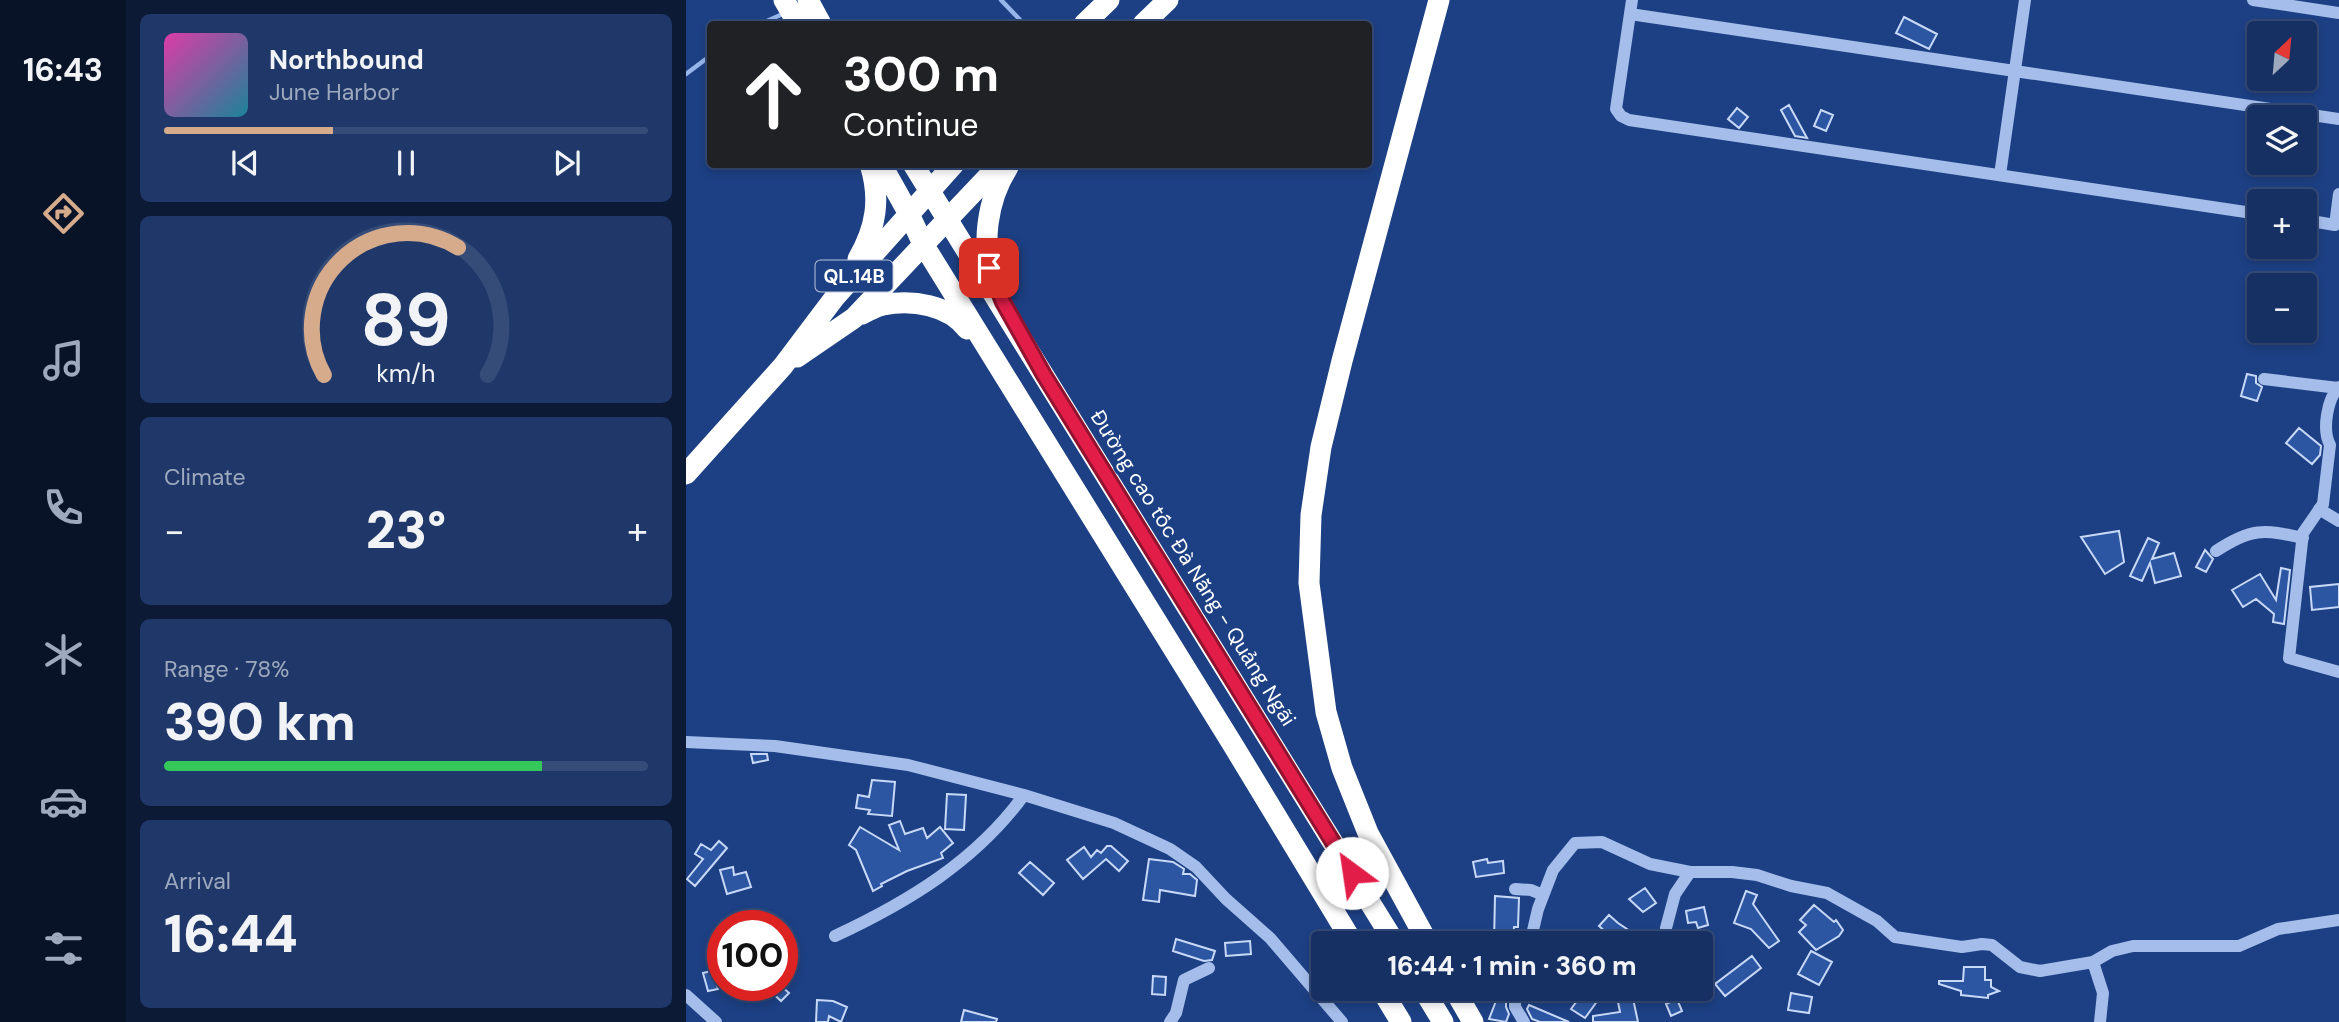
<!DOCTYPE html>
<meta charset="utf-8">
<style>
:root{--surface:#163063;--page:#1f3869;--text:#f1f3f6;--muted:#9ea9be;--line:#354b78;--accent:#d6ab8b}
body{margin:0;font-family:"DM Sans",sans-serif;background:var(--page);color:var(--text);height:100vh;display:flex;flex-direction:column;font-size:26px;white-space:nowrap}
*{box-sizing:border-box;margin:0}
p{font-size:23px;color:var(--muted)}
.icon{flex:none;width:38px;height:38px;fill:none;stroke:currentColor;stroke-width:2;stroke-linecap:round;stroke-linejoin:round}
.map{position:relative;flex:1;overflow:hidden}
.details{display:flex;flex-direction:column;gap:14px;padding:14px;background:#0c1a36;width:560px}
.details>*{flex:none}
.guide{position:absolute;left:21px;top:21px;width:665px;height:147px;border-radius:7px;box-shadow:0 4px 10px #0003,0 0 0 2px var(--line);background:#202124;color:#fff;overflow:hidden}
.needle{width:46px;rotate:26deg}
.fabs{position:absolute;left:1561px;top:21px;display:grid;gap:14px}
.fabs a{display:grid;place-items:center;width:70px;height:70px;border-radius:7px;background:var(--surface);box-shadow:0 4px 10px #0003,0 0 0 2px var(--line);font-size:35px}
.speed{position:absolute;left:21px;top:910px;display:flex;gap:14px;font-size:35px;font-weight:700;text-align:center}
.speed>*{display:grid;place-content:center;width:91px;height:91px;border-radius:50%;background:var(--surface);box-shadow:0 4px 10px #0003,0 0 0 2px var(--line);line-height:1}
.speed .limit{border:10px solid #d22;background:#fff;color:#111}
.pin{position:absolute;display:grid;place-items:center;width:60px;height:60px;color:#fff;margin:-30px;border-radius:14px;box-shadow:0 4px 10px #0006}
.me{position:absolute;width:77px;margin:-38px;rotate:329deg;stroke-linejoin:round;filter:drop-shadow(0 0 5px #0008)}
.turn{display:flex;align-items:center;gap:24px;height:147px;padding:0 21px;font-size:32px}
.turn .icon{width:91px;height:91px;stroke-width:2.5}
.turn b{display:block;font-size:49px;line-height:60px}
.big{font-size:52px;font-weight:800;line-height:1.1}
.details .tile{flex:1;display:flex;flex-direction:column;justify-content:center;gap:10px;min-width:0;padding:0 24px;border-radius:10px;background:var(--page)}
.details .dial{align-items:center;gap:0}
.dial svg{height:182px;overflow:visible;fill:none;stroke:var(--line);stroke-width:7;stroke-linecap:round;text-anchor:middle}
.dial text{fill:var(--text);stroke:none}
.song{display:flex;align-items:center;gap:21px}
.cover{width:84px;height:84px;border-radius:10px;background:linear-gradient(135deg,hsl(320 70% 55%),hsl(190 70% 35%))}
.played{height:7px;border-radius:4px;background:linear-gradient(90deg,var(--accent) 35%,var(--line) 35%)}
.keys{display:flex;justify-content:space-around;direction:ltr}
.heat{display:flex;justify-content:space-between;align-items:center;font-size:38px;direction:ltr}
.charge{height:10px;border-radius:5px;background:linear-gradient(90deg,#34c759 78%,var(--line) 0)}
.trip{position:absolute;left:625px;top:931px;width:402px;height:70px;border-radius:7px;background:var(--surface);box-shadow:0 4px 10px #0003,0 0 0 2px var(--line);font-weight:800;line-height:70px;text-align:center}
main{display:flex;flex:1;min-height:0}
.menu{display:flex;flex-direction:column;width:126px;justify-content:space-around;align-items:center;background:#091328;color:var(--muted)}
.menu .icon{width:49px;height:49px}
.menu .current{color:var(--accent)}
.menu b{font-size:32px;color:var(--text)}
.map>svg:first-child{display:block}
.lines{fill:none;stroke-linecap:round;stroke-linejoin:round}
.stream{stroke:#97b6ec;stroke-width:4.5}
.building{fill:#2c56a2;stroke:#c8d9f8;stroke-width:2}
.minor{stroke:#a4bdea;stroke-width:12}
.highway{stroke:#fff;stroke-width:21}
.route-casing{stroke:#92132f;stroke-width:18}
.route{stroke:#e11d48;stroke-width:12}
.labels{text-anchor:middle;stroke-width:7;stroke-linejoin:round;paint-order:stroke}
.shield{fill:#1d4084;stroke:#bbc6da;stroke-width:2}
.shield-label{font-size:19px;font-weight:bold;fill:#fff}
.street-label{font-size:21px;fill:#fff;stroke:#1d4084}
</style>
<main>
<nav class="menu">
<b>16:43</b>
<svg class="icon current" aria-label="directions" viewBox="0 0 24 24"><path d="M12 3l9 9-9 9-9-9zM9 14v-3h6M13 9l2 2-2 2"/></svg>
<svg class="icon" aria-label="music" viewBox="0 0 24 24"><path d="M9 18V5l10-2v13"/><circle cx="6" cy="18" r="3"/><circle cx="16" cy="16" r="3"/></svg>
<svg class="icon" aria-label="phone" viewBox="0 0 24 24"><path d="M5 4h4l2 5-3 2q2 4 5 5l2-3 5 2v4C11 20 4 13 5 4z"/></svg>
<svg class="icon" aria-label="climate" viewBox="0 0 24 24"><path d="M12 3v18M4 7l16 10M4 17L20 7"/></svg>
<svg class="icon" aria-label="car" viewBox="0 0 24 24"><path d="M5 17H2v-5l4-1 3-4h7l3 4 3 1v5h-3M9 17h6M6 11h13"/><circle cx="7" cy="17" r="2"/><circle cx="17" cy="17" r="2"/></svg>
<svg class="icon" aria-label="filters" viewBox="0 0 24 24"><path d="M4 7h16M4 17h16"/><circle cx="9" cy="7" r="2"/><circle cx="15" cy="17" r="2"/></svg>
</nav>
<section class="details">
<div class="tile">
<div class="song"><i class="cover"></i><div><b>Northbound</b><p>June Harbor</p></div></div>
<div class="played"></div>
<div class="keys"><svg class="icon" aria-label="previous" viewBox="0 0 24 24"><path d="M18 5L8 12l10 7zM5 5v14"/></svg><svg class="icon" aria-label="pause" viewBox="0 0 24 24"><path d="M8 5v14M16 5v14"/></svg><svg class="icon" aria-label="next" viewBox="0 0 24 24"><path d="M6 5l10 7-10 7zM19 5v14"/></svg></div>
</div>
<div class="tile dial"><svg viewBox="0 0 100 80">
<path d="M14 69A42 42 0 1 1 86 69"/>
<path d="M14 69A42 42 0 0 1 73 13" stroke="#d6ab8b"/>
<text x="50" y="56" font-size="32" font-weight="700">89</text>
<text x="50" y="72" font-size="11">km/h</text>
</svg></div>
<div class="tile"><p>Climate</p>
<div class="heat"><a>−</a><b class="big">23°</b><a>+</a></div>
</div>
<div class="tile"><p>Range · 78%</p><b class="big">390 km</b><div class="charge"></div></div>
<div class="tile"><p>Arrival</p><b class="big">16:44</b></div>
</section>
<div class="map">
<svg width="1653" height="1022" viewBox="0 0 1653 1022">
<rect width="100%" height="100%" fill="#1d4084"/>
<g class="lines">
<path class="stream" d="M 315,0 L 338,24
M 74,24 L 99,13
M 0,74 L 24,56"/>
</g>
<path class="building" d="M 1218,17 L 1251,34 L 1243,49 L 1210,33 Z
M 1103,105 L 1121,138 L 1109,136 L 1095,110 Z
M 1051,108 L 1062,117 L 1053,128 L 1042,119 Z
M 1135,110 L 1147,115 L 1140,131 L 1128,126 Z
M 1561,374 L 1570,376 L 1570,383 L 1576,387 L 1571,401 L 1555,396 Z
M 1613,428 L 1635,446 L 1634,455 L 1626,464 L 1600,443 Z
M 1433,531 L 1438,562 L 1419,574 L 1395,537 Z
M 1462,538 L 1473,543 L 1466,559 L 1488,553 L 1495,576 L 1469,583 L 1464,563 L 1456,581 L 1444,576 Z
M 1519,550 L 1527,559 L 1520,572 L 1510,567 Z
M 1595,568 L 1604,570 L 1598,624 L 1587,622 L 1588,614 L 1570,599 L 1557,607 L 1546,590 L 1574,574 L 1590,600 Z
M 1653,584 L 1653,607 L 1626,610 L 1624,587 Z
M 65,754 L 81,754 L 82,760 L 67,763 Z
M 186,780 L 209,782 L 206,816 L 182,814 L 184,810 L 170,808 L 172,795 L 183,797 Z
M 261,794 L 280,795 L 278,830 L 259,829 Z
M 214,821 L 219,834 L 237,828 L 241,838 L 254,827 L 267,843 L 255,853 L 257,858 L 221,871 L 195,884 L 196,886 L 187,891 L 170,850 L 163,845 L 174,827 L 213,850 L 203,825 Z
M 33,841 L 41,848 L 9,886 L 1,879 L 17,859 L 9,854 L 15,844 L 25,850 Z
M 421,846 L 425,846 L 442,861 L 433,871 L 420,859 L 397,879 L 381,860 L 398,847 L 405,857 L 411,850 L 415,853 Z
M 463,859 L 487,862 L 498,869 L 497,874 L 504,874 L 511,880 L 509,896 L 474,890 L 473,902 L 457,900 Z
M 801,859 L 802,863 L 817,861 L 818,873 L 790,877 L 787,862 Z
M 344,862 L 368,883 L 357,895 L 333,873 Z
M 47,867 L 48,875 L 60,872 L 65,887 L 41,894 L 34,870 Z
M 959,888 L 970,903 L 957,912 L 943,899 Z
M 1060,891 L 1071,895 L 1067,904 L 1093,941 L 1083,948 L 1065,929 L 1048,923 Z
M 809,896 L 833,898 L 832,927 L 828,927 L 827,943 L 808,943 Z
M 1128,905 L 1148,922 L 1150,920 L 1157,930 L 1153,936 L 1130,950 L 1113,932 L 1120,925 L 1114,920 Z
M 1018,907 L 1022,925 L 1012,928 L 1010,922 L 1002,923 L 1000,911 Z
M 923,915 L 932,923 L 962,943 L 917,943 L 923,935 L 913,926 Z
M 490,939 L 529,951 L 526,960 L 518,961 L 487,951 Z
M 564,941 L 565,954 L 540,956 L 539,943 Z
M 1125,951 L 1146,962 L 1133,985 L 1112,974 Z
M 1066,956 L 1075,968 L 1039,996 L 1029,984 Z
M 1278,967 L 1299,967 L 1299,980 L 1305,980 L 1305,987 L 1313,991 L 1302,995 L 1302,998 L 1275,995 L 1275,991 L 1253,984 L 1253,981 L 1277,981 Z
M 37,968 L 37,984 L 31,986 L 32,989 L 22,991 L 17,973 Z
M 467,976 L 480,977 L 479,995 L 466,994 Z
M 78,985 L 94,985 L 103,993 L 95,1001 Z
M 783,989 L 820,989 L 820,1007 L 823,1014 L 820,1022 L 803,1019 L 810,1001 L 786,994 Z
M 900,989 L 920,989 L 899,1018 L 885,1009 Z
M 1105,993 L 1126,997 L 1123,1013 L 1102,1010 Z
M 946,994 L 952,1022 L 907,1022 L 907,1016 L 934,1012 L 931,997 Z
M 991,999 L 996,1011 L 985,1016 L 980,1004 Z
M 131,1000 L 147,1001 L 161,1007 L 155,1022 L 143,1016 L 142,1022 L 130,1022 Z
M 843,1005 L 883,1022 L 854,1022 L 846,1019 L 841,1009 Z
M 278,1010 L 311,1019 L 310,1022 L 275,1022 Z"/>
<g class="lines">
<path class="minor" d="M 946,0 L 930,109 L 935,116 L 943,120 L 1573,214
M 1567,0 L 1653,13
M 944,14 L 1653,119
M 1314,175 L 1339,0
M 1619,220 L 1649,225 L 1653,194
M 1578,379 L 1652,388
M 1653,387 C 1641,399 1636,430 1644,445 L 1637,504 L 1617,533 L 1603,658 L 1653,672
M 1633,509 L 1653,521
M 1530,551 C 1565,528 1577,529 1617,538
M 0,742 L 89,746 L 222,765 L 338,795 L 428,823 L 484,849 L 510,867 L 540,899 L 584,938 L 656,1022
M 829,889 L 845,890 L 857,895
M 980,928 L 989,894 L 1004,872
M 149,936 C 222,902 290,861 338,795
M 844,943 L 852,909 L 867,870 L 889,843 L 916,842 L 964,864 L 1004,872 L 1046,872 L 1071,875 L 1105,886 L 1141,893 L 1191,921 L 1209,937 L 1276,947 L 1296,944 L 1306,945 L 1334,967 L 1354,971 L 1407,962 L 1426,951 L 1447,946 L 1553,946 L 1592,929 L 1653,920
M 1407,962 L 1417,993 L 1414,1022
M 829,989 L 829,1007 L 838,1022
M 0,995 L 30,1022
M 484,1022 L 490,1013 L 498,980 L 523,968"/>
<path class="highway" d="M 98,0 L 112,24
M 122,0 L 135,24
M 398,24 L 423,0
M 457,24 L 482,0
M 195,164 L 223,214 L 237,244 L 547,745 L 667,943
M 227,164 L 709,943
M 172,259 C 190,228 195,199 184,164
M 309,284 C 294,247 301,200 322,167
M 176,314 C 183,311 190,306 197,305 C 226,299 263,305 281,329
M 111,357 L 168,318 L 314,164
M 0,474 L 97,366 L 149,297 L 268,164
M 742,943 L 682,833 L 656,768 L 640,712 L 623,583 L 625,515 L 635,447 L 656,361 L 753,0
M 695,989 L 715,1022
M 737,989 L 757,1022
M 768,989 L 787,1022"/>
</g>
<g class="lines">
<defs>
<path id="route" d="M 303,268 L 317,302 L 358,375 L 666,873"/>
</defs>
<use href="#route" class="route-casing"/>
<use href="#route" class="route"/>
</g>
<g class="labels">
<rect class="shield" x="129.5" y="260.5" width="77" height="31" rx="5"/>
<g class="shield-label">
<text x="168" y="283">QL.14B</text>
</g>
<g class="street-label">
<text transform="translate(507 568) rotate(58)" y="7">Đường cao tốc Đà Nẵng - Quảng Ngãi</text>
</g>
</g>
</svg>
<div class="fabs">
<a><svg class="needle" viewBox="-14 -14 28 28"><path d="M0-13l5 13h-10z" fill="#e53935"/><path d="M0 13l5-13h-10z" fill="#9ea9be"/></svg></a>
<a><svg class="icon" aria-label="layers" viewBox="0 0 24 24"><path d="M12 4l9 5-9 5-9-5zM3 14l9 5 9-5"/></svg></a>
<a>+</a>
<a>−</a>
</div>
<div class="speed"><div class="limit">100</div></div>
<div class="pin" style="left:303px;top:268px;background:#d93025"><svg class="icon" aria-label="arrive" viewBox="0 0 24 24"><path d="M6 21V4h12l-3 4 3 4H6"/></svg></div>
<svg class="me" style="left:666px;top:873px" viewBox="-20 -20 40 40"><circle r="19" fill="#fff"/><path d="M0-13L10 11 0 6-10 11z" fill="#e11d48"/></svg>
<div class="trip">16:44 · 1 min · 360 m</div>
<div class="guide">
<div class="turn"><svg class="icon" aria-label="ahead" viewBox="0 0 24 24"><path d="M12 20V5M6 11l6-6 6 6"/></svg><div><b>300 m</b>Continue</div></div>
</div>
</div>
</main>
